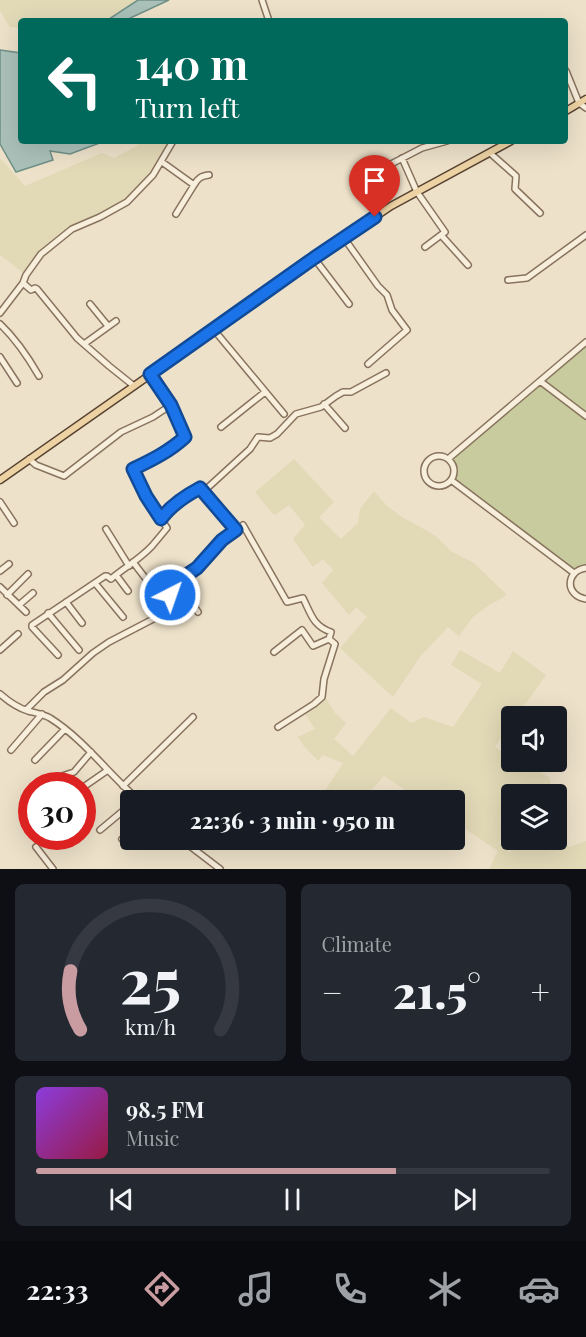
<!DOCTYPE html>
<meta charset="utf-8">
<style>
:root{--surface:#171b24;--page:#242831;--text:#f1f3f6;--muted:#9ea1a6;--line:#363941;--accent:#c89ca0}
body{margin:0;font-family:"Playfair Display",serif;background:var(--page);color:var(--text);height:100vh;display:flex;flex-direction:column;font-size:22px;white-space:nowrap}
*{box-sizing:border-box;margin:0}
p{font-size:20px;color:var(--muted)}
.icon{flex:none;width:33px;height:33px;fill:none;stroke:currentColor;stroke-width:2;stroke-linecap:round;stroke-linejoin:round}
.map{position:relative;height:869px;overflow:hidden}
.drawer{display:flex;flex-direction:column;gap:15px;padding:15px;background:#0d0f14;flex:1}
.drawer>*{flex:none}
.hud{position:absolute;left:18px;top:18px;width:550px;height:126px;border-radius:6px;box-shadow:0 6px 24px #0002;background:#00695c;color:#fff;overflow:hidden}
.fabs{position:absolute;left:501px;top:706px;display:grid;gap:12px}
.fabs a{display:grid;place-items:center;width:66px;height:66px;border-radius:6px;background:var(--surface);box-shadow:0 6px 24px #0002;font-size:30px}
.speed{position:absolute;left:18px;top:772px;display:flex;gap:12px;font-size:30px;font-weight:700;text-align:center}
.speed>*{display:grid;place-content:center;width:78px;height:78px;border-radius:50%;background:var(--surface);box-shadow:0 6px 24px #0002;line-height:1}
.speed .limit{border:9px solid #d22;background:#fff;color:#111}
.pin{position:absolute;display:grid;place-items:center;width:51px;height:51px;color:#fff;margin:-62px -26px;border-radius:50% 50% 50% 0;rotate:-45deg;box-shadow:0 0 6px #0007}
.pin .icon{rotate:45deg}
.me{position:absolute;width:66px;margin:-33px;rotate:41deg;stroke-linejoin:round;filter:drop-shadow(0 0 4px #0008)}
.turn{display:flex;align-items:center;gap:21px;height:126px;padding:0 18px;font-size:27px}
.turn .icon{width:78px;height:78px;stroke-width:2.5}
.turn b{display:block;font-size:42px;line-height:51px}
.big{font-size:45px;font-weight:800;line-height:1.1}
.drawer .card{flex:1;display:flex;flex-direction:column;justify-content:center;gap:9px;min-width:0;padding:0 21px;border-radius:9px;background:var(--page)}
.drawer .dial{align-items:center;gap:0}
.dial svg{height:156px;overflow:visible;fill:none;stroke:var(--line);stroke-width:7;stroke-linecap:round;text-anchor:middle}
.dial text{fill:var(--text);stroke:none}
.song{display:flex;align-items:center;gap:18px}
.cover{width:72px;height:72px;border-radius:9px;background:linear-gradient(135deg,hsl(270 70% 55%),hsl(340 70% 35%))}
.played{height:6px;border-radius:3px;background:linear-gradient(90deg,var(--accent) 70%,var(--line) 70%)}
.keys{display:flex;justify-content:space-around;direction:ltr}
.heat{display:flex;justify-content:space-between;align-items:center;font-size:33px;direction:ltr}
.drawer .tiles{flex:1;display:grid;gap:15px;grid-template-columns:1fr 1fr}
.card:last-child{grid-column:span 2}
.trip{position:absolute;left:120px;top:790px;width:345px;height:60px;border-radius:6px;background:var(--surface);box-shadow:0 6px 24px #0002;font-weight:800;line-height:60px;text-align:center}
.dock{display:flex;height:96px;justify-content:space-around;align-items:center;background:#090b0e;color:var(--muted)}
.dock .icon{width:42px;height:42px}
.dock .selected{color:var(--accent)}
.dock b{font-size:27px;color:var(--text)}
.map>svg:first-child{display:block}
.farmland{fill:#e2d9b7}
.green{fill:#c7cb9d}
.water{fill:#aac1b9;stroke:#709087;stroke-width:1.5}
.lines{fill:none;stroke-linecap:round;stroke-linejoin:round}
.minor-casing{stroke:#88735e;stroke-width:8}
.major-casing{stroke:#574232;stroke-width:9}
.minor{stroke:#f8eedc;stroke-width:5}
.major{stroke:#edd3a4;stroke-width:6}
.route-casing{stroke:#114b97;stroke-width:15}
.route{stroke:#1a73e8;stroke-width:10}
</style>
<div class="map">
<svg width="586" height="869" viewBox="0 0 586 869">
<rect width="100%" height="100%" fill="#ede1c9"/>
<path class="farmland" d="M 0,0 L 138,0 L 106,21 L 95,19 L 86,21 L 21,21 L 21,28 L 10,27 L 0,11 Z
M 141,141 L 173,141 L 162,162 L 127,202 L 72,229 L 41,254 L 26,275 L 0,255 L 0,158 L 25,186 L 102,153 L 114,158 L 137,146 Z
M 294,459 L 334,502 L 319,517 L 341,539 L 358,523 L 360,509 L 374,491 L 387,506 L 402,517 L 431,533 L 439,539 L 451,551 L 474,563 L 506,594 L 504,597 L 489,605 L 473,617 L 459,636 L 448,627 L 420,657 L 393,697 L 340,648 L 367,617 L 356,607 L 349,615 L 322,583 L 333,570 L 323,559 L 313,567 L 293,539 L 305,525 L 289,505 L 275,515 L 273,514 L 255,492 Z
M 460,650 L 500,673 L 513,651 L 546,675 L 516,717 L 512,717 L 511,724 L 495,747 L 511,757 L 512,762 L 521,762 L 549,777 L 554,795 L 512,795 L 511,830 L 504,830 L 499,843 L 509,852 L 526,840 L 556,840 L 557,835 L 569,847 L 586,841 L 586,869 L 489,869 L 498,851 L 455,822 L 454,801 L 422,801 L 384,776 L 361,801 L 336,801 L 323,794 L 343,763 L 323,755 L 318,761 L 304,746 L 298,737 L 315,729 L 304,712 L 325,697 L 335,713 L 346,723 L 334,739 L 353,756 L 391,708 L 411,723 L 424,717 L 453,727 L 482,684 L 451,665 Z"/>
<path class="green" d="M 586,342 L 586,568 L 574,573 L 451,480 C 455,472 454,466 448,459 Z"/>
<path class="water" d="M 138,0 L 169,0 L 124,21 L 106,21 Z
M 0,50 L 21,53 L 21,141 L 105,141 L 70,154 L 50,151 L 53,160 L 16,172 L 0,144 Z"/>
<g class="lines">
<defs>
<path id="minor" d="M 262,0 L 269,21
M 566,71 L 579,103 L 586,108
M 490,153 L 516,176 L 515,189 L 540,213
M 402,158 L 417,192 L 445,232 L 425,247
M 162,162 L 194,185 L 176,214
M 368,176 L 422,148 L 447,141
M 194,185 C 198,178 201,176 209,175
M 441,235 L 468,265
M 344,238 L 378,286 L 387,295 L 392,310 L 407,330 L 368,364
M 314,258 L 349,304
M 508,280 L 527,278 L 586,235
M 23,283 L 31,290 L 35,288 L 37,289 L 77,338 L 109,366 L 134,386
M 90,304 L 108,326
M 0,313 L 23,283 L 26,275 L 41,254 L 72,229 L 100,217 L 127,202 L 153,175 L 173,141
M 0,324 C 16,339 28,357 39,376
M 214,330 L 284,414
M 84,344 L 116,321
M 0,357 L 17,383
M 540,381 L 586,416
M 324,404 L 345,428
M 221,427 L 265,392
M424 471a15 15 0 1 1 30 0a15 15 0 1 1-30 0Z
M 29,459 L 36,465 L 64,476 L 121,432 L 153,417 L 171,405
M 448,459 L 586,342
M 451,480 L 574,573
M 203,492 L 234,527 L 234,529 L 237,530 L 243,525 L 287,602 L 303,598 C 311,614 313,626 331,632 L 329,639 L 335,644 L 324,679 L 322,697 L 314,704 L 278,727
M 0,502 L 14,523
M 161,519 C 171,505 185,496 200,488 L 203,492 L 250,449 L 258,437 L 270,438 L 277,434 L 296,414 L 321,407 L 336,396 L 343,392 L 351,392 L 386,373
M 106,529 L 129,566
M 133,562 L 146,579
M 586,568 C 565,571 565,596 586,599
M 0,571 L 9,564
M 116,575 L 128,591
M 177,581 L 198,612
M 95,583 L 123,617
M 0,587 L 26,612
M 7,595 L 28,574
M 66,602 L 82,623
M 19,605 L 33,593
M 48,613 L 79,650
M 0,650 L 18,634
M 274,652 L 302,630 L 313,646 L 329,639
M 58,655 L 32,627 L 32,625 L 105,576 L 107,576 L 111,579 C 124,568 140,559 152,546 C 157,540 162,534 167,528 L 146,496 L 133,469 C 152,460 170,451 185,437 L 171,405 L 150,374
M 0,694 C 8,701 18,708 28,711 C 36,713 43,714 50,718 C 85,740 109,775 140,801
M 26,710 L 44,692 L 63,680 L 93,653 L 109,642 L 159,616 L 170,602 L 169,590 L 170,587 L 197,568 L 222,540 L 236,530
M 11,750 L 42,714
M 35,760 L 65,729
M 59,777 L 74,772 L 91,752
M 123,786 L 193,717
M 82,788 L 108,770
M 100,830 L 130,805
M 122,839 L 130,832
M 182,840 L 220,869
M 36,847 L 53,869"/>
<path id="major" d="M 566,111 L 586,99
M 0,480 L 214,330 L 314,258 L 391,206 L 511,141"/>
</defs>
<use href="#minor" class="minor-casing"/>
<use href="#major" class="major-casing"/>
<use href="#minor" class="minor"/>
<use href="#major" class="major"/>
</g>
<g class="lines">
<defs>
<path id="route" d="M 170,595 L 169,590 L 170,586 L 197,568 L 222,540 L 236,530 L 200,488 C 185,496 171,505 161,519 L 146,496 L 133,469 C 152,460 170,451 185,437 L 171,405 L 150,374 L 314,258 L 375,217"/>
</defs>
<use href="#route" class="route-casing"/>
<use href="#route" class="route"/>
</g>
</svg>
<div class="fabs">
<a><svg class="icon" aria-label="sound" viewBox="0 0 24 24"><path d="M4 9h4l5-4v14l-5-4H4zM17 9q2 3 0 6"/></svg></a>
<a><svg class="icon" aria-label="layers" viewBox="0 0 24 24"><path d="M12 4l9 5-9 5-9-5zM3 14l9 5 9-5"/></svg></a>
</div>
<div class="speed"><div class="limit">30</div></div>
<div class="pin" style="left:375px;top:217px;background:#d93025"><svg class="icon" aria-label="arrive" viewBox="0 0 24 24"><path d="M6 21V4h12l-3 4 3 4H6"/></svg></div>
<svg class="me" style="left:170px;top:595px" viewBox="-20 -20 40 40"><circle r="17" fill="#1a73e8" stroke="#fff" stroke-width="3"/><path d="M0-11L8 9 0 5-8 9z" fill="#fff"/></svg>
<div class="trip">22:36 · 3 min · 950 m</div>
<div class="hud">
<div class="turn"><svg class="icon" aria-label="left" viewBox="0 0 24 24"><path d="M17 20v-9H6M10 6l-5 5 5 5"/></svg><div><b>140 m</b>Turn left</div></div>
</div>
</div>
<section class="drawer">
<div class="tiles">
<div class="card dial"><svg viewBox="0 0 100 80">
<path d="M14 69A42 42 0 1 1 86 69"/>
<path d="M14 69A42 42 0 0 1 9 39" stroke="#c89ca0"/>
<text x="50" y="56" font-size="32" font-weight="700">25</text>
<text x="50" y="72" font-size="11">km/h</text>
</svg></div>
<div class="card"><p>Climate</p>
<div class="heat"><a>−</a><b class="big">21.5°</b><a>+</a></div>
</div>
<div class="card">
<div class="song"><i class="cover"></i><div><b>98.5 FM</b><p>Music</p></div></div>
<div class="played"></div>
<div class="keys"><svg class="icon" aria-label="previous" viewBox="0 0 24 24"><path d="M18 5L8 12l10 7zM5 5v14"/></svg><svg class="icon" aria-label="pause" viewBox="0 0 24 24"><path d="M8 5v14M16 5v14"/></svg><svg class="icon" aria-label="next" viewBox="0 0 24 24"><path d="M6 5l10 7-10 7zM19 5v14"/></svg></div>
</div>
</div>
</section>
<nav class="dock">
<b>22:33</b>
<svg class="icon selected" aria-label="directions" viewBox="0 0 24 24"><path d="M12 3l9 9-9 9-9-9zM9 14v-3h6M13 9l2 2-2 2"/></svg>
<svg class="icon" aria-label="music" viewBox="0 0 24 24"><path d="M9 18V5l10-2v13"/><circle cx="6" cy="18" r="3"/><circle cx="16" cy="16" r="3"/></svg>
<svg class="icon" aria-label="phone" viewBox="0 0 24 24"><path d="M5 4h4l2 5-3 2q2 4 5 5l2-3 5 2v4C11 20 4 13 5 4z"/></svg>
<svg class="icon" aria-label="climate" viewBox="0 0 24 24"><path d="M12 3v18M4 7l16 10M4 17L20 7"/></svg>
<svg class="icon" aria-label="car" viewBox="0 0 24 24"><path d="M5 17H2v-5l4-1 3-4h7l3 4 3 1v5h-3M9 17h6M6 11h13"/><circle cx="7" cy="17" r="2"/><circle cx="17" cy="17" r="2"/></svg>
</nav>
